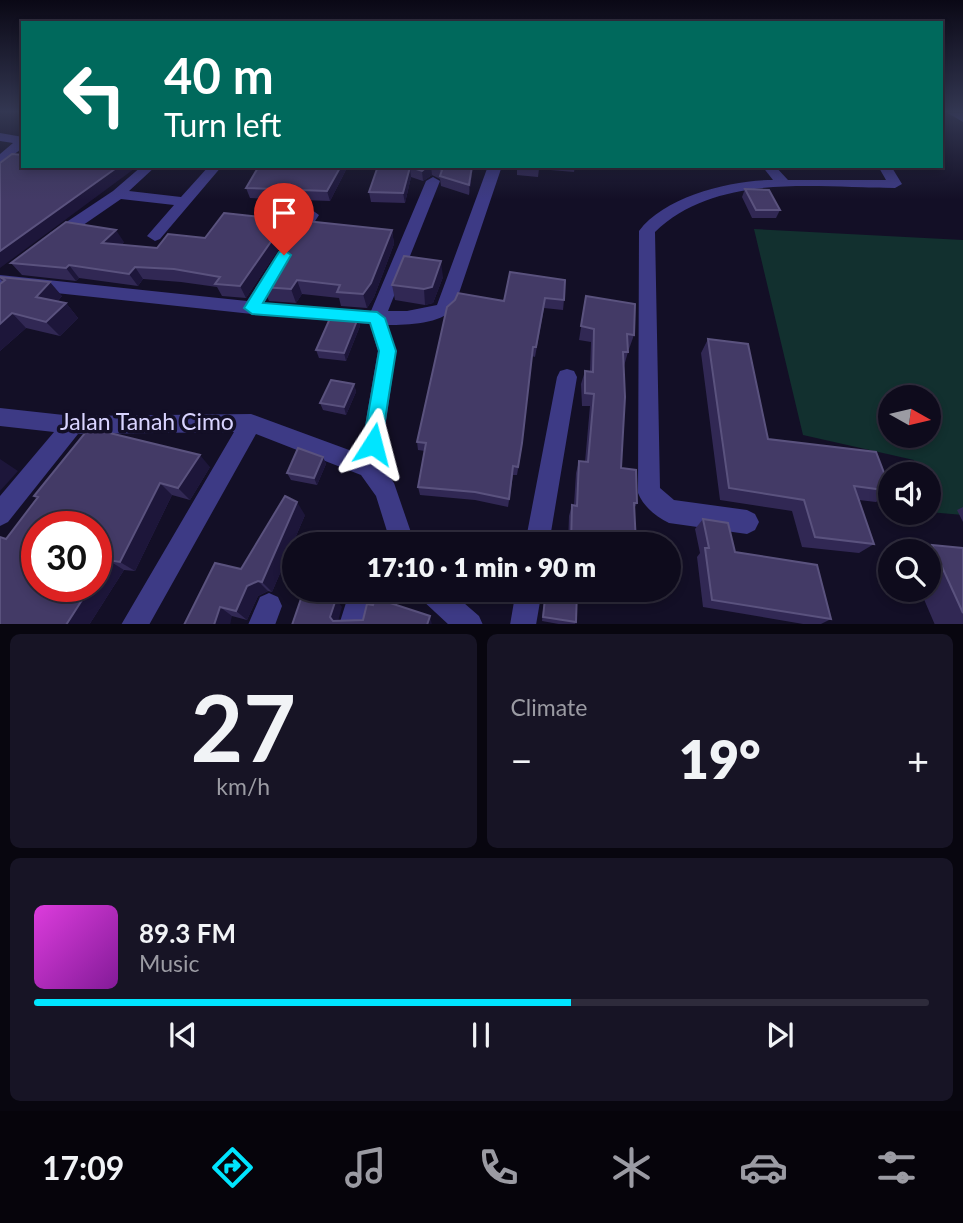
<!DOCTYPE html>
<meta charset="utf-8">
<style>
:root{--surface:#0e0b1c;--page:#171425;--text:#f1f3f6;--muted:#9b9ba3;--line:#2e2b3b;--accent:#00e5ff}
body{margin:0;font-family:Lato,sans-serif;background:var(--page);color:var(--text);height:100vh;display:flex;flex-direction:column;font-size:26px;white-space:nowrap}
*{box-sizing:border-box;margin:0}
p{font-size:23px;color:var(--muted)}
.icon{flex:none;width:38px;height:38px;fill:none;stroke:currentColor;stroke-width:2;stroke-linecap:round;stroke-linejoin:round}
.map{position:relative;height:624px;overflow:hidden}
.drawer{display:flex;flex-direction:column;gap:10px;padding:10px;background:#08060f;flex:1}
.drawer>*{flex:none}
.guide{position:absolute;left:21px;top:21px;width:922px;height:147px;border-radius:0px;box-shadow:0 4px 10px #0003,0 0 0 2px var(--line);background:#00695c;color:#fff;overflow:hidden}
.needle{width:46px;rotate:98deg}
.tools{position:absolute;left:878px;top:385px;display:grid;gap:14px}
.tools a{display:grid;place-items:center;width:63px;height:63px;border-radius:50%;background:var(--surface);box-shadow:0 4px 10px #0003,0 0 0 2px var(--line);font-size:35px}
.speed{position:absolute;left:21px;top:511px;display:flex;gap:14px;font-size:35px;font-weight:700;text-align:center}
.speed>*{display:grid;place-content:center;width:91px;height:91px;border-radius:50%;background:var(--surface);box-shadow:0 4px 10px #0003,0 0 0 2px var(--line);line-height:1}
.speed .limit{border:10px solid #d22;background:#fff;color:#111}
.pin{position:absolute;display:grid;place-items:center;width:60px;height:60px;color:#fff;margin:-72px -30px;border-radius:50% 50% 50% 0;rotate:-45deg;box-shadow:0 0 7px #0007}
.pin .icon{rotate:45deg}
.me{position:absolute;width:77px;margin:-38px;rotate:9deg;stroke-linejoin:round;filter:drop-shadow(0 0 5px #0008)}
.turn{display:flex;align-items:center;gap:24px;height:147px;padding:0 28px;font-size:32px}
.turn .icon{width:91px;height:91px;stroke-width:2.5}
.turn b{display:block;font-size:49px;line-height:60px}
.big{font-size:52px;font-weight:800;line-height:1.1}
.drawer .tile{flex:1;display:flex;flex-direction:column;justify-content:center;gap:10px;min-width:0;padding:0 24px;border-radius:10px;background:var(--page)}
.drawer .dial{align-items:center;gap:0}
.dial b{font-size:91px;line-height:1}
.song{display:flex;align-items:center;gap:21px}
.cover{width:84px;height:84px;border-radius:10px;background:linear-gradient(135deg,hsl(300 70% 55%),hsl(290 70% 35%))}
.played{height:7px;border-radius:4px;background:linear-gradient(90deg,var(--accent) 60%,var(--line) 60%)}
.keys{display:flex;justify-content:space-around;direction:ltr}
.heat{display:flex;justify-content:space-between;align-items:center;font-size:38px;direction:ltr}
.drawer .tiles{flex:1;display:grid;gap:10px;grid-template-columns:1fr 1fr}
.tile:last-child{grid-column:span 2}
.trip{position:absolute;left:282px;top:532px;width:399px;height:70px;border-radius:35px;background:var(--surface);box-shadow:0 4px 10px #0003,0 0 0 2px var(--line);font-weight:800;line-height:70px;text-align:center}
.dock{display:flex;height:112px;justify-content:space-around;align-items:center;background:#06040b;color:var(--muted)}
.dock .icon{width:49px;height:49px}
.dock .selected{color:var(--accent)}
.dock b{font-size:32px;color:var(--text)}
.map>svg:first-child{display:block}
.green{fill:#12302f;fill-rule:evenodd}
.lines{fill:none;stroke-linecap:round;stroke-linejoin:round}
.minor{fill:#3d3a85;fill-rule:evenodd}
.wall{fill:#312854}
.shaded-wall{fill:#1d163a}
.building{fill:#433a66;stroke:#5a527e;stroke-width:2}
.route{fill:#00e5ff;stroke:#0095a6;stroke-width:2}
.labels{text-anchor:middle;stroke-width:7;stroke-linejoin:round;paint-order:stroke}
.near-street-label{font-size:23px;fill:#d9d4ff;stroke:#130f26}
</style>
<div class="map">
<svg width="963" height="625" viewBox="0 0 963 625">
<rect width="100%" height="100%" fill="#130f26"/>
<path class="green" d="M 754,229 L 963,240 L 963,515 L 929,512 L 929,474 L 917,474 L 914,460 L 803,435 ZM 891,397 L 929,397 L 929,436 L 891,436 Z"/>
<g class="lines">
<path class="minor" d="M 948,113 L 963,113 L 963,122 Z
M 0,133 L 23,137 L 23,148 L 0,164 L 0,154 L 13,143 L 0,141 Z
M 142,166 L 156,166 L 129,191 L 181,197 L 209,166 L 222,166 L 160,239 L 155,241 L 147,236 L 174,205 L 121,199 L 60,241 L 50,241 L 47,237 L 50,233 L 113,191 Z
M 488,166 L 502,166 L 454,308 C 441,324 408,325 388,325 L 396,351 L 380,465 L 394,483 L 415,544 L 391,544 L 376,496 L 361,475 L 256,434 L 149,625 L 121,625 L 234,432 L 78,434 L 8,522 L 0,526 L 0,496 L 54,432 L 0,426 L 0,408 L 73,416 L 251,414 L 360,454 L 378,351 L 370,324 L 252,314 L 0,287 L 0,275 L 247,301 L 270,265 L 276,263 L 284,269 L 264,303 L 371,311 L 426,181 L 433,177 L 440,181 L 388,311 L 407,311 L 437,305 Z
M 762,166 L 775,166 L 788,180 L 886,180 L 878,166 L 891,166 L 902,184 L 895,188 C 816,188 717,172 655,232 L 660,488 L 674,500 L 747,510 L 755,514 L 759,522 L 755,530 L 747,534 L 669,523 C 656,517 643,506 638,493 L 639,231 C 665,196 731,180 773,180 Z
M 312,210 L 319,215 L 300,244 L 290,244 L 287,240 L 290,236 L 307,212 Z
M 567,369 L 574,371 L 577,377 L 549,544 L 525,544 L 557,377 L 560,371 Z
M 350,590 L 379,590 L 371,604 L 366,625 L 339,625 Z
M 417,590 L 449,590 L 479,616 L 483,625 L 449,625 L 421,599 Z
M 516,590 L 542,590 L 536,625 L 510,625 Z
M 269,593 L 278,597 L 282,606 L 275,625 L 248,625 L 260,597 Z"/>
</g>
<path class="wall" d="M 259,166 L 348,166 L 330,201 L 250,198 L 246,188 Z
M 378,166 L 473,166 L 469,195 L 441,186 L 440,179 L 432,175 L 423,181 L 411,177 L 405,203 L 371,202 L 369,192 Z
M 517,166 L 575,166 L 574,172 L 539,169 L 538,177 L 517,175 Z
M 745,189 L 780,210 L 776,218 L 752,218 L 742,197 Z
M 392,230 L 394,244 L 374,297 L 367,308 L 341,306 L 339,298 L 302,294 L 296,303 L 269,301 L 263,287 Z
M 290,232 L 246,298 L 222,296 L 217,287 L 181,282 L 143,279 L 138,286 L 79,278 L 76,281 L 22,275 L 11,263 L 124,242 L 121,245 L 157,248 L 205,238 Z
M 510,272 L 564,300 L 563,310 L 544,308 L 535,357 L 532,356 L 521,452 L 517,475 L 513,475 L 508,507 L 475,500 L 420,495 L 418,487 L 425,451 L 418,450 L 417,442 L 504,301 Z
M 0,277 L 62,296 L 58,301 L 66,303 L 78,318 L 60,336 L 26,328 L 0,351 L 0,284 L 3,282 L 0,279 Z
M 443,277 L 433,303 L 425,305 L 395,300 L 392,285 Z
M 586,296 L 634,335 L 629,349 L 628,349 L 628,352 L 624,366 L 621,468 L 637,503 L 634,509 L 636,544 L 568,544 L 569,516 L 572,505 L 574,505 L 576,473 L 579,461 L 585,462 L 590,406 L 582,406 L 581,384 L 585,371 L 590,371 L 591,342 L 579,340 Z
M 358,318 L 360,326 L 346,361 L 319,358 L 316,350 Z
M 708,339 L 768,439 L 891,491 L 876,502 L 859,500 L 874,544 L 859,553 L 802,547 L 792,511 L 720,500 L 701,353 Z
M 354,384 L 356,392 L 346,415 L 323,410 L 320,403 Z
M 323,457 L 326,464 L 317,485 L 291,480 L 287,473 Z
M 210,467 L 190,500 L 172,495 L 135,571 L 124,570 L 89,625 L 0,625 L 6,539 L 37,498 L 34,496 Z
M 963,507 L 963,522 L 957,510 Z
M 305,515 L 272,592 L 268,591 L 258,596 L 247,620 L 232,616 L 184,625 L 241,569 Z
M 703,519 L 735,552 L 831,619 L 819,625 L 809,625 L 703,607 L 697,557 L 700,553 L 695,529 Z
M 932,545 L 963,548 L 963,625 L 935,625 L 920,590 L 929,590 L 929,551 L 920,551 Z
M 545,590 L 566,590 L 576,622 L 575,625 L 564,625 L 542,621 Z"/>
<path class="shaded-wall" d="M 119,166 L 138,166 L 0,268 L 0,251 Z
M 341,166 L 348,166 L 330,201 L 327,191 Z
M 428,166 L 431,166 L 432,175 L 423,181 L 422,171 Z
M 472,166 L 473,166 L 469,195 L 469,185 Z
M 410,167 L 411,177 L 405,203 L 403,193 Z
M 286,220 L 290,232 L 246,298 L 240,286 Z
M 116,230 L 124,242 L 110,255 L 102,243 Z
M 392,230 L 394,244 L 374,297 L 367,308 L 363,294 Z
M 441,261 L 443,277 L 433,303 L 425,305 L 424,289 Z
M 69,265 L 79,278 L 76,281 L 66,268 Z
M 135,267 L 143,279 L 138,286 L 129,274 Z
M 297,280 L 302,294 L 296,303 L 291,289 Z
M 50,282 L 62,296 L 49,311 L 36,297 Z
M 66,303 L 78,318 L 60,336 L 46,322 Z
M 12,313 L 26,328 L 0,351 L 0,324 Z
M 358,318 L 360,326 L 346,361 L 344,353 Z
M 354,384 L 356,392 L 346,415 L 344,407 Z
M 200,455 L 210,467 L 190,500 L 178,488 Z
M 323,457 L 326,464 L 317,485 L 314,478 Z
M 0,459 L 18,471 L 0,491 Z
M 160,483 L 172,495 L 135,571 L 120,562 Z
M 297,502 L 305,515 L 272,592 L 262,582 Z
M 108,560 L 124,570 L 89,625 L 66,625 L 91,586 L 96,586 L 96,578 Z
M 258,581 L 268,591 L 258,596 L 247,620 L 236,611 L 247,586 Z
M 336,599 L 342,607 L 337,625 L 330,617 Z
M 220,607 L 232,616 L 230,625 L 214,625 Z
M 430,616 L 432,625 L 427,625 Z"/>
<path class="building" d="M 12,154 L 23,155 L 23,166 L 119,166 L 0,251 L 0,163 Z
M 259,166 L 341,166 L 327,191 L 246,188 Z
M 378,166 L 428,166 L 422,171 L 410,167 L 403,193 L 369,192 Z
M 434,166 L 472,166 L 469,185 L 440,176 L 442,170 Z
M 745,189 L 769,190 L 780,210 L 756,210 Z
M 224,213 L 286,220 L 240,286 L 215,284 L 220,277 L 174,269 L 135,267 L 129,274 L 69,265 L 66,268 L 11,263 L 66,222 L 116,230 L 102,243 L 157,248 L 168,234 L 205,238 Z
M 306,221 L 392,230 L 371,283 L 363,294 L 337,292 L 340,285 L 297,280 L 291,289 L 263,287 Z
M 404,256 L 441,261 L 432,287 L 424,289 L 392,285 Z
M 510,272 L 565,280 L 564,300 L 545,298 L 536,347 L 533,347 L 522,443 L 518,467 L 513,466 L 509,499 L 475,492 L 418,487 L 426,443 L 417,442 L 447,307 L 455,300 L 458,293 L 504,301 Z
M 0,277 L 50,282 L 36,297 L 66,303 L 46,322 L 12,313 L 0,324 L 0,284 L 5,280 Z
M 586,296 L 635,304 L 634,335 L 627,334 L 628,352 L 623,352 L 625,397 L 621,468 L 636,470 L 637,503 L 634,503 L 636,544 L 571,544 L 572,505 L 577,506 L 579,461 L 588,462 L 594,394 L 585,393 L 585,371 L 593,372 L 594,329 L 581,326 Z
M 331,316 L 358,318 L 344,353 L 316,350 Z
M 708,339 L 748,344 L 768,439 L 876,452 L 891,491 L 854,486 L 874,544 L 815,537 L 804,500 L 729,488 Z
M 331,380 L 354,384 L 344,407 L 320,403 Z
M 89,428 L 200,455 L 178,488 L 160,483 L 120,562 L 108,560 L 96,578 L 96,527 L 37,527 L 37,586 L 91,586 L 66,625 L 0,625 L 0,537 L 6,539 L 38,497 L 34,496 Z
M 298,448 L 323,457 L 314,478 L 287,473 Z
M 285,496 L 297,502 L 262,582 L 258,581 L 247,586 L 236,611 L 220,607 L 214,625 L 184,625 L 215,563 L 241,569 Z
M 703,519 L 728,523 L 735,552 L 817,565 L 831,619 L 712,600 L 705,548 L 709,548 Z
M 932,545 L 963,548 L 963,613 Z
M 546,590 L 566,590 L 577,591 L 576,622 L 543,617 Z
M 303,593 L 336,599 L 330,617 L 333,621 L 363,620 L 367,604 L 373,605 L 375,598 L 430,616 L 427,625 L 292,625 Z"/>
<linearGradient id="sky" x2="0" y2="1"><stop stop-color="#0a0815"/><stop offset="0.56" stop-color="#333752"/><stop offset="1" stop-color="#333752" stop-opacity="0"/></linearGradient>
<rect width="963" height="200" fill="url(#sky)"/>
<path class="route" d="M 284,250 L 291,255 L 263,303 L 377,312 L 385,318 L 396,351 L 380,451 L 373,453 L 366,451 L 363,444 L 379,351 L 370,323 L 252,314 L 244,308 L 279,252 Z"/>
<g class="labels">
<g class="near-street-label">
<text x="147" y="430">Jalan Tanah Cimo</text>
</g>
</g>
</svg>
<div class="tools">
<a><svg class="needle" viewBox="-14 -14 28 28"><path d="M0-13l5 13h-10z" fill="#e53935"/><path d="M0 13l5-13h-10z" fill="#9b9ba3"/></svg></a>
<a><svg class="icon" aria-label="sound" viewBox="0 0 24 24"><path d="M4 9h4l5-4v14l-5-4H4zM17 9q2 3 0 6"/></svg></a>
<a><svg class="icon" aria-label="search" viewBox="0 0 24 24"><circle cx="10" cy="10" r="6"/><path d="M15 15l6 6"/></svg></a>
</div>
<div class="speed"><div class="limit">30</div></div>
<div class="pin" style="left:284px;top:255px;background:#d93025"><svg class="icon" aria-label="arrive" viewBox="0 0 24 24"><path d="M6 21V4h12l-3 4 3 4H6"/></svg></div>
<svg class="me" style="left:373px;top:444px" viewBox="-20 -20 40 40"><path d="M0-17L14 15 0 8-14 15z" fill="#00e5ff" stroke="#fff" stroke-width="4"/></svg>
<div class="trip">17:10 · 1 min · 90 m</div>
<div class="guide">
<div class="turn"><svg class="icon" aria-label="left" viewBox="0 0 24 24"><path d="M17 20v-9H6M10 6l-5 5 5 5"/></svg><div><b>40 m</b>Turn left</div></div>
</div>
</div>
<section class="drawer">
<div class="tiles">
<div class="tile dial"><b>27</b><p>km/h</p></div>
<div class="tile"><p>Climate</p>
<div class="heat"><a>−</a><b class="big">19°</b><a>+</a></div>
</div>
<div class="tile">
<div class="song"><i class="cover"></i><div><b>89.3 FM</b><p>Music</p></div></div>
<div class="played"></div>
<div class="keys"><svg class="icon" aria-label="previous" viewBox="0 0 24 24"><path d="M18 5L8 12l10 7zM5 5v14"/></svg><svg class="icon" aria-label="pause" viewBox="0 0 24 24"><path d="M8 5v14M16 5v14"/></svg><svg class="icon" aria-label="next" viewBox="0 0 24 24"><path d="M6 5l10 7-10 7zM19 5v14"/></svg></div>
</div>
</div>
</section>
<nav class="dock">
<b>17:09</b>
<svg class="icon selected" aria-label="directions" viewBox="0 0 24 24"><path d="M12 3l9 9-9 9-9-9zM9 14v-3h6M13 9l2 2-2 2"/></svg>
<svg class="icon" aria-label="music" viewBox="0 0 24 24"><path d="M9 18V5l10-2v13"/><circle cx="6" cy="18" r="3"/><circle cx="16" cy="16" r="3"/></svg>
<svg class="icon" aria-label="phone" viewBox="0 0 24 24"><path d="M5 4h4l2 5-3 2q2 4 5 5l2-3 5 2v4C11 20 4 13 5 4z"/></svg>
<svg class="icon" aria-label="climate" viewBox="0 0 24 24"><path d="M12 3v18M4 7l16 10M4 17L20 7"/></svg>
<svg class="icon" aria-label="car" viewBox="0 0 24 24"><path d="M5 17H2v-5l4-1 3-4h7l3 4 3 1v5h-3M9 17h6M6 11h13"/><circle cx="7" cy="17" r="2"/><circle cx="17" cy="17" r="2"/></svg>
<svg class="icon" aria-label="filters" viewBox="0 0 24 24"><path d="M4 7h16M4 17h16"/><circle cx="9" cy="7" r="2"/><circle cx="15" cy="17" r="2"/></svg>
</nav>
